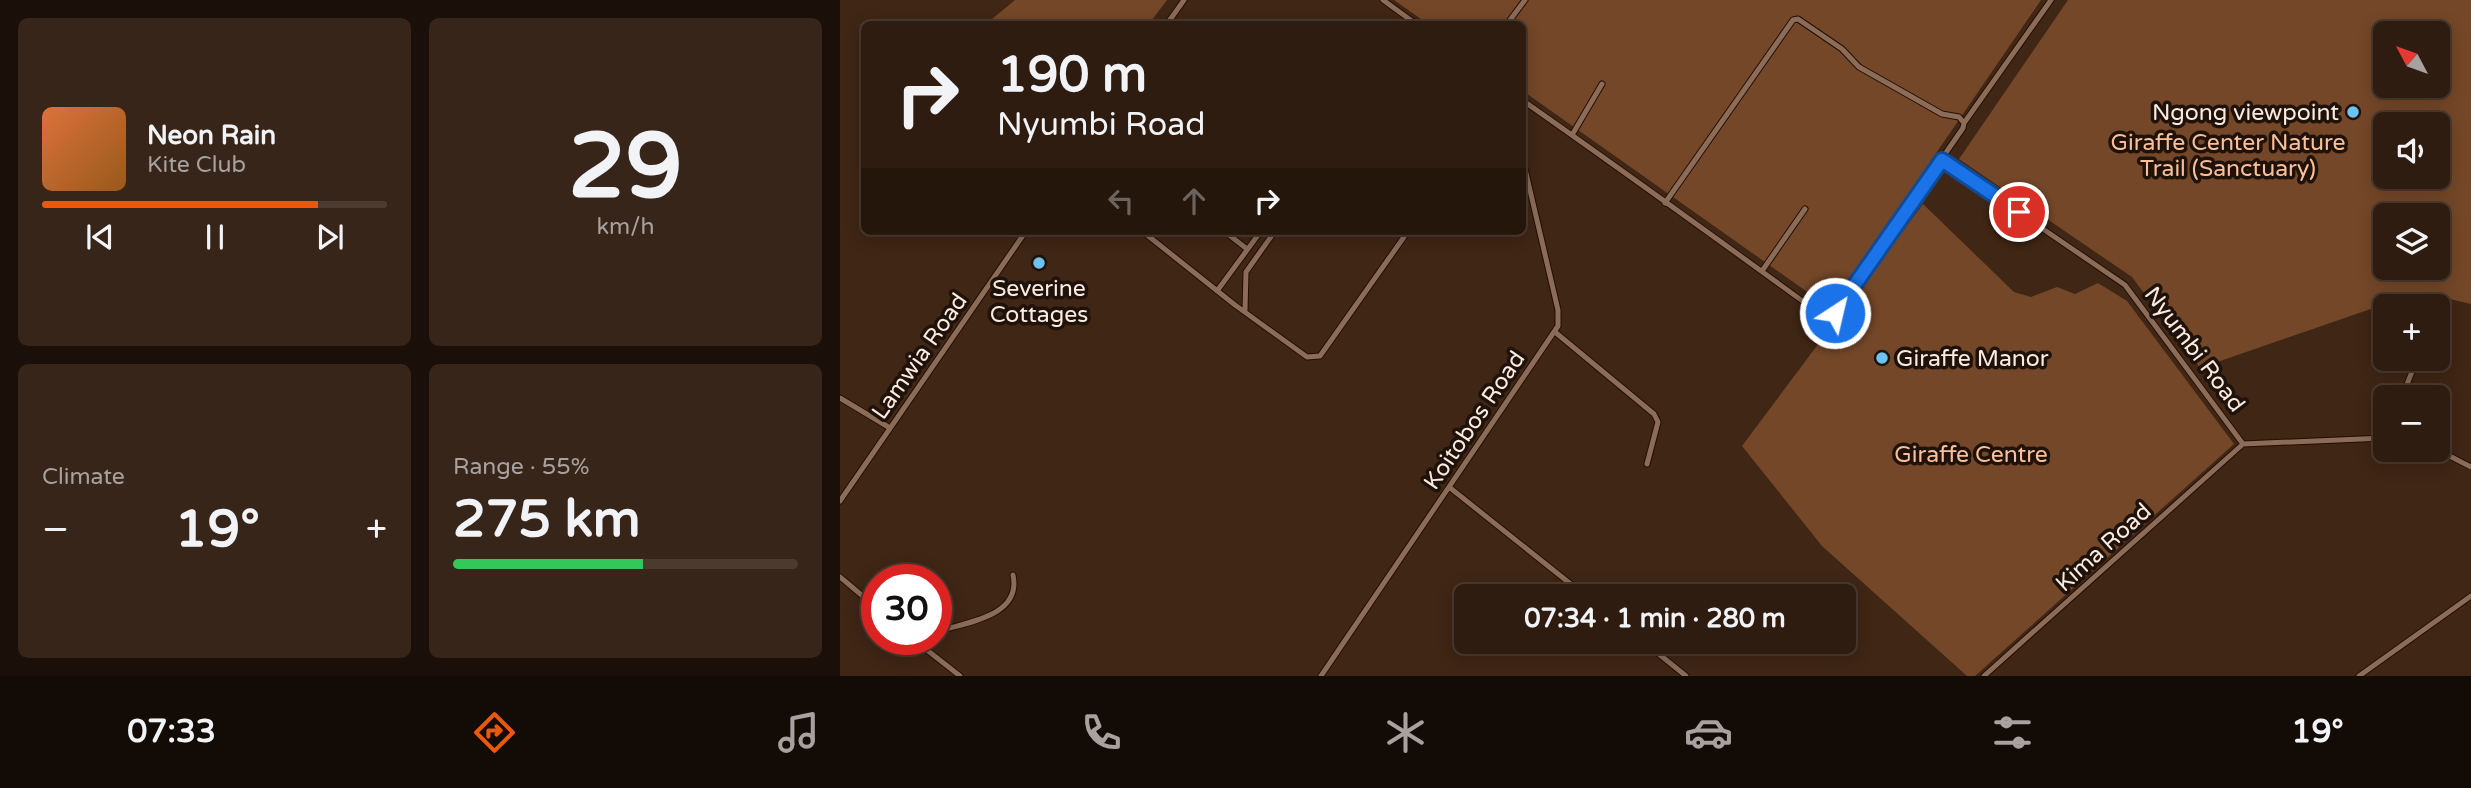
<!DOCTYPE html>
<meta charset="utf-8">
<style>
:root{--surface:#2f1c10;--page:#372519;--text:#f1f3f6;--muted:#a7a19f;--line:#4a3a30;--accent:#ea580c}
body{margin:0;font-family:"Varela Round",sans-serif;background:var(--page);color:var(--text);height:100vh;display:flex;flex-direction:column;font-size:26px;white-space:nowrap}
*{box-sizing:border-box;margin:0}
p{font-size:23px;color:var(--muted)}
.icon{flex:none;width:38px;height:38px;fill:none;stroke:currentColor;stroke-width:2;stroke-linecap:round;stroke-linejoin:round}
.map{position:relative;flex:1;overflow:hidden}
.panel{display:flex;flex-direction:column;gap:18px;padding:18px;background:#1a0f09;width:840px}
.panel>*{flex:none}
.guide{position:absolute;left:21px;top:21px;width:665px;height:214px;border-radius:10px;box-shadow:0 4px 18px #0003,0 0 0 2px var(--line);background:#2f1c10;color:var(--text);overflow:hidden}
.needle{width:46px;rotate:311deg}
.fabs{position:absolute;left:1533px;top:21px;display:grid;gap:14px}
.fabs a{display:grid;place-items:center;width:77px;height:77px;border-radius:10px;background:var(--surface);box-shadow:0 4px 18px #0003,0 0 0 2px var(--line);font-size:35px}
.speed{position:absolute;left:21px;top:564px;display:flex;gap:14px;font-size:35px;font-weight:700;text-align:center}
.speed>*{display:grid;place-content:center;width:91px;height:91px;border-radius:50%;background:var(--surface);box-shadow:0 4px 18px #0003,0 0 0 2px var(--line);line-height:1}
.speed .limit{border:10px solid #d22;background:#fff;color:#111}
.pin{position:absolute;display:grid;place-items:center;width:60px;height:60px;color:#fff;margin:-30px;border:4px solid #fff;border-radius:50%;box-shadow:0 2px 7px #0007}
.me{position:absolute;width:77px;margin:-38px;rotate:35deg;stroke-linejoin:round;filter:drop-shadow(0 0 5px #0008)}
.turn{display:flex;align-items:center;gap:24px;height:147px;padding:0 21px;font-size:32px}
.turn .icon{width:91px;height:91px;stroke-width:2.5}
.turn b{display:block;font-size:49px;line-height:60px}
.lanes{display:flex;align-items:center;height:66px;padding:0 21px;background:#0003;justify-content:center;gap:35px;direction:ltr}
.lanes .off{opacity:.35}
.big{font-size:52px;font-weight:700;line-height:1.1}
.panel .widget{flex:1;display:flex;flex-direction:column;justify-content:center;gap:10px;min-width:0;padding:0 24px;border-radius:10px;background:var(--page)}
.panel .dial{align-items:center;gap:0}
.dial b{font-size:91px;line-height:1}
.song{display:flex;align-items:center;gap:21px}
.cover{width:84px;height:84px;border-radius:10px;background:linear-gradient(135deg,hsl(20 70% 55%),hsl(30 70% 35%))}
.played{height:7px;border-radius:4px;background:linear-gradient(90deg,var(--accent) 80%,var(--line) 80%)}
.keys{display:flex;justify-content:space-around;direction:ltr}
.heat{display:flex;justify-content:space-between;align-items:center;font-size:38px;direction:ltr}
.charge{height:10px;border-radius:5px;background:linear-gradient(90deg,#34c759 55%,var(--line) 0)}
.panel .tiles{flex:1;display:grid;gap:18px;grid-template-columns:repeat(2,1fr)}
.trip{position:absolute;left:614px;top:584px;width:402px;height:70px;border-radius:10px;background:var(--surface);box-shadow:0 4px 18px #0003,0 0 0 2px var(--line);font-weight:700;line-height:70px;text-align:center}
.menu{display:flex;height:112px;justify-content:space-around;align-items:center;background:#130b06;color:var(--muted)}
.menu .icon{width:49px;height:49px}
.menu .current{color:var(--accent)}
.menu b{font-size:32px;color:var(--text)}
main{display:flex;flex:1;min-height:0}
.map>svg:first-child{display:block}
.green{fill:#744728;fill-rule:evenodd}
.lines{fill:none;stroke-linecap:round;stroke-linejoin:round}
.street-casing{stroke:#250e01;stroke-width:7}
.street{stroke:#8a6c59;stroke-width:5}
.route-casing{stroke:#114b97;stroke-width:18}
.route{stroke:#1a73e8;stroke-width:12}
.poi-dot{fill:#6cc3f2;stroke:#1e120b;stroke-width:2.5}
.labels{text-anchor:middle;stroke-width:7;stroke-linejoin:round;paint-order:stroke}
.poi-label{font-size:23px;fill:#fbeadf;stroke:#1e120b;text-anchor:end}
.park-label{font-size:23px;fill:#fabf98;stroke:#1e120b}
.street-label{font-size:23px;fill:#fbeadf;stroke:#1e120b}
</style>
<main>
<section class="panel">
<div class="tiles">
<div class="widget">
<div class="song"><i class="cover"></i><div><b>Neon Rain</b><p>Kite Club</p></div></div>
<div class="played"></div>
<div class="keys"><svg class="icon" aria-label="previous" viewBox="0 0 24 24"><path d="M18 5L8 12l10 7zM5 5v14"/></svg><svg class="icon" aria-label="pause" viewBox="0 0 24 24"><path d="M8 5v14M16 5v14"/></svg><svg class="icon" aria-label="next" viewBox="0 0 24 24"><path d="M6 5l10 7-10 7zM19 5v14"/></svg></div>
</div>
<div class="widget dial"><b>29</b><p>km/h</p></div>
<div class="widget"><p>Climate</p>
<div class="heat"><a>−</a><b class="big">19°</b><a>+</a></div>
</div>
<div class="widget"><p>Range · 55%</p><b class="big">275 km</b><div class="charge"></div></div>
</div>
</section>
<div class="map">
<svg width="1631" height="676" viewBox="0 0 1631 676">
<rect width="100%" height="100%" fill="#3f2615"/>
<path class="green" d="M 175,0 L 327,0 L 309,24 L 146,24 Z
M 554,0 L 1201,0 L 990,308 L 683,91 L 682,24 L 588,24 Z
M 1228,0 L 1631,0 L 1631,304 L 1580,292 L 1360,368 L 1292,277 L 1119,159 ZM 1598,33 L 1598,86 L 1545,86 L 1545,33 ZM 1598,124 L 1598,177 L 1545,177 L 1545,124 ZM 1598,215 L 1598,268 L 1545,268 L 1545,215 Z
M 1083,204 L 1174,292 L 1191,297 L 1217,287 L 1235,294 L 1258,283 L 1287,301 L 1394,444 L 1135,676 L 1127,676 L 982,546 L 902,446 Z"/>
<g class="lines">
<defs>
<path id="street" d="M 543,0 L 576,24
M 327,24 L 344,0
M 667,24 L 685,0
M 682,100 C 782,170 880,241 979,313 L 986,315 L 995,313 L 1123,128 L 1124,123 L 1119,117 L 1102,114 L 1019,67 L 1002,49 L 958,19 L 953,20 L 825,203
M 1124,123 L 1211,0
M 732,135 L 762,84
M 1102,160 L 1285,285 L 1403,444
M 302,231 L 395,305 L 467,357 L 480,356 L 564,237 L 564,231
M 384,231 L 407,249
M 922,271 L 965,209
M 377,291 L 421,231
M 405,311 L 406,272 L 435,231
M 715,332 L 814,414 L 818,422 L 807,464
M 1562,397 L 1577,359
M 0,398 L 50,428
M 1403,444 L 1545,438
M 1598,450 L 1631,467
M 609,487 L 747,597
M 0,501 L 186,231
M 0,577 L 37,608
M 96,632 C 126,622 182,617 173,575
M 73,639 L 120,676
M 804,642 L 846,676
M 481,676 L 718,326 L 718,310 L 682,156
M 1144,676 L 1403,444
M 1519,676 L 1631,596"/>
</defs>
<use href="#street" class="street-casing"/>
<use href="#street" class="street"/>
</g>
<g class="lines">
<defs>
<path id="route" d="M 995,313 L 1102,160 L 1179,212"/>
</defs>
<use href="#route" class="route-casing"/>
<use href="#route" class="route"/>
</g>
<g class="poi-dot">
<circle cx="1513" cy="112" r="7"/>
<circle cx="199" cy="263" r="7"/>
<circle cx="1042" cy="358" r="7"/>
</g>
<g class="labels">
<g class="poi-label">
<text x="1499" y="120">Ngong viewpoint</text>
<text x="199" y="296" text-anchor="middle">Severine<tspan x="199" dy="26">Cottages</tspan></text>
<text x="1056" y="366" text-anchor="start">Giraffe Manor</text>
</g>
<g class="park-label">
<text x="1388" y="150">Giraffe Center Nature<tspan x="1388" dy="26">Trail (Sanctuary)</tspan></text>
<text x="1131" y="462">Giraffe Centre</text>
</g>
<g class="street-label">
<text transform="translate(1355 349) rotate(53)" y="8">Nyumbi Road</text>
<text transform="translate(79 356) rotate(-55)" y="8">Lamwia Road</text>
<text transform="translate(634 420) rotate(-56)" y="8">Koitobos Road</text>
<text transform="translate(1263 547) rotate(-42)" y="8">Kima Road</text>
</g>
</g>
</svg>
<div class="fabs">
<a><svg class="needle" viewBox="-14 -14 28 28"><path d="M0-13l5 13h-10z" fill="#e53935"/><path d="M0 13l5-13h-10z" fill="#a7a19f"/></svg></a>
<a><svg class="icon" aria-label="sound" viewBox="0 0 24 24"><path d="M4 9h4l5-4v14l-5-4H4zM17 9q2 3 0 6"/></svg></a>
<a><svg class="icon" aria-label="layers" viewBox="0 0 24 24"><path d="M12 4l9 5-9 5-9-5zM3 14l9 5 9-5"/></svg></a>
<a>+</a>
<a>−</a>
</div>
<div class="speed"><div class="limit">30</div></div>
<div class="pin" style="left:1179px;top:212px;background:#d93025"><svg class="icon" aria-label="arrive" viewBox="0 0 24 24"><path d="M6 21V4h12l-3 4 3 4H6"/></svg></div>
<svg class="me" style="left:995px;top:313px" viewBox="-20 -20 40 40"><circle r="17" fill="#1a73e8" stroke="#fff" stroke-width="3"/><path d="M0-11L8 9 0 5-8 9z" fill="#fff"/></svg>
<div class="trip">07:34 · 1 min · 280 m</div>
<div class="guide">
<div class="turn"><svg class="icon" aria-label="right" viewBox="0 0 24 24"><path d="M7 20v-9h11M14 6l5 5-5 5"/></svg><div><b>190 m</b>Nyumbi Road</div></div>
<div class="lanes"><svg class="icon off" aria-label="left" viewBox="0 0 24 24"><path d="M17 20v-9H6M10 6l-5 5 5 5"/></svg><svg class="icon off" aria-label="ahead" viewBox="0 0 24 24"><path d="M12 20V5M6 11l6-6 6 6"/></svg><svg class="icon" aria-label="right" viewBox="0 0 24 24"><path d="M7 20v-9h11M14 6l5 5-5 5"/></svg></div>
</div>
</div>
</main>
<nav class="menu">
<b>07:33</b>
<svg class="icon current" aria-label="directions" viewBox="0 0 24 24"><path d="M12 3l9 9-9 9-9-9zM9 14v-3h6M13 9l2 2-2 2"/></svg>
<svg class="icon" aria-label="music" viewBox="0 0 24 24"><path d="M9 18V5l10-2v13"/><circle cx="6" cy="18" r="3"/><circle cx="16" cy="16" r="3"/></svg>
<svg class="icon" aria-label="phone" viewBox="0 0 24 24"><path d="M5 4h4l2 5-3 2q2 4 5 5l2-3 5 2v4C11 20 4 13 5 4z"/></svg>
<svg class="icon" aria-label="climate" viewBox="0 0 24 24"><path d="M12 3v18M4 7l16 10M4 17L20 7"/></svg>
<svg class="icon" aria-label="car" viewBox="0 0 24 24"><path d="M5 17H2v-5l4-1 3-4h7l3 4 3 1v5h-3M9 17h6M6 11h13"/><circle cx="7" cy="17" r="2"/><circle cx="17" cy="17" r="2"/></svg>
<svg class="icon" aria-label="filters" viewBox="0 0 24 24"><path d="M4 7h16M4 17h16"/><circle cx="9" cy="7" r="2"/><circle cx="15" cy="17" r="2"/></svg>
<b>19°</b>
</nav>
